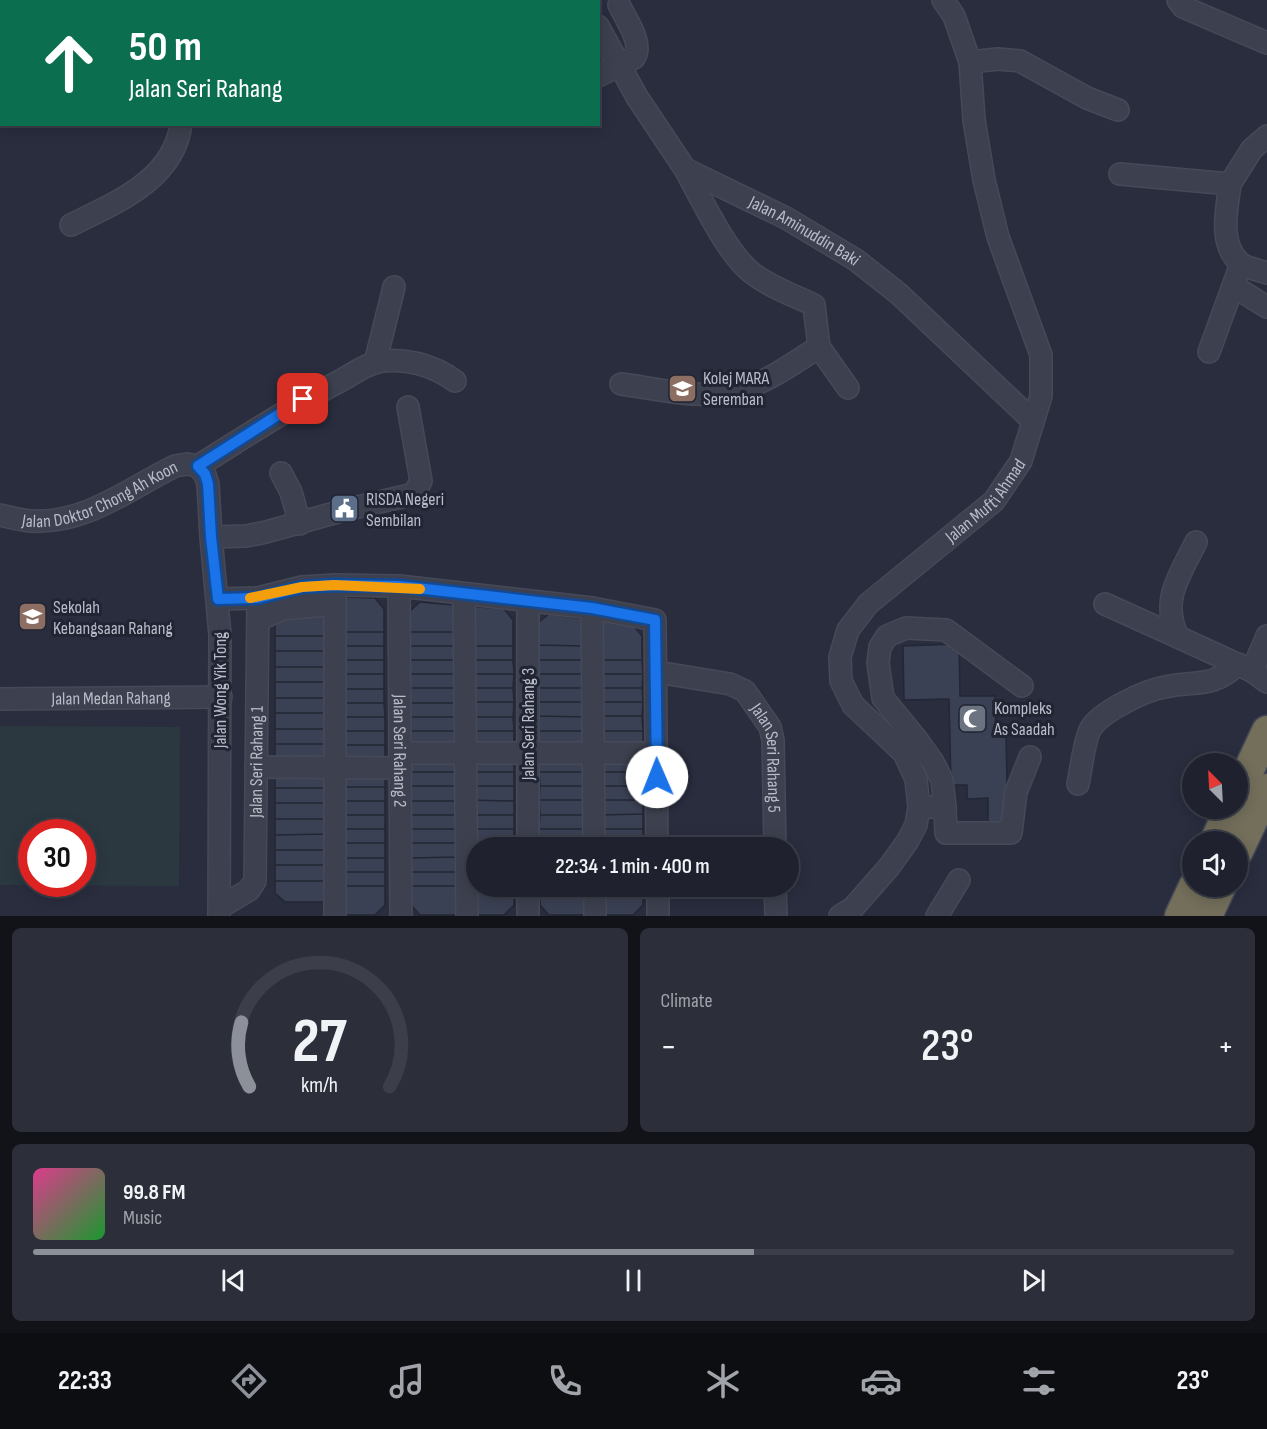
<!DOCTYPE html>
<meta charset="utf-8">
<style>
:root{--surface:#1f222e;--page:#2c2f3a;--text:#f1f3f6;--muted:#a1a4aa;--line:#3c3f4a;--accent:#8c9099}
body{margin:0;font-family:"Sofia Sans Condensed",sans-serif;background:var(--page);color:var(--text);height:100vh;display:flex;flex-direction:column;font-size:22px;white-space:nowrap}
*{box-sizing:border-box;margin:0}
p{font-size:20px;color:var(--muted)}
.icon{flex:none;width:33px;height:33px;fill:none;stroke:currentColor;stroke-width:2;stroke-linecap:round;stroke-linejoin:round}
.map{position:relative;height:916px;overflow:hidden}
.details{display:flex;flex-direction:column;gap:12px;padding:12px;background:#111319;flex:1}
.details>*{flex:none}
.top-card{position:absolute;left:0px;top:0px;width:600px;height:126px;box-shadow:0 3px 15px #0003,0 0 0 2px var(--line);background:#0b6e4f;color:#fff;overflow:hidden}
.needle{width:39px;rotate:336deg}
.controls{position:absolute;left:1182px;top:753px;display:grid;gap:12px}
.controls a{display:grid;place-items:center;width:66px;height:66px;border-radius:50%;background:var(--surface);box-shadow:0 3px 15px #0003,0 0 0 2px var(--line);font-size:30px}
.speed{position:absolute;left:18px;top:819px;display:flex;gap:12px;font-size:30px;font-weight:700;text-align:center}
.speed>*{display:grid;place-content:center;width:78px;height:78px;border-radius:50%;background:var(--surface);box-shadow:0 3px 15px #0003,0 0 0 2px var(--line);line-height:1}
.speed .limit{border:9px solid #d22;background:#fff;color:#111}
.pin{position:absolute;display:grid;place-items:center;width:51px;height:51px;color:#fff;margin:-26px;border-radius:12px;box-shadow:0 3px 9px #0006}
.me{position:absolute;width:66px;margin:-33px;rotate:359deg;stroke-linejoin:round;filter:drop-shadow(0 0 4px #0008)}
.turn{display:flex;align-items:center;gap:21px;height:126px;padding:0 30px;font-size:27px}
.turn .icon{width:78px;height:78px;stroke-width:2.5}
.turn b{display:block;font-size:42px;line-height:51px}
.big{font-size:45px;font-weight:600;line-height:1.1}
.details .card{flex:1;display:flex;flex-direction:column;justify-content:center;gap:9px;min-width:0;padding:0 21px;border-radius:9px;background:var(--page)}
.details .dial{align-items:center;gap:0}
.dial svg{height:156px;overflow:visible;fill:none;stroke:var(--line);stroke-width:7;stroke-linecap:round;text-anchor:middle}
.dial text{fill:var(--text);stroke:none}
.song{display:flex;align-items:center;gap:18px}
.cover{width:72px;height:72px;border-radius:9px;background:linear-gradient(135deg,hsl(330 70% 55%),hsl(130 70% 35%))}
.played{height:6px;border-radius:3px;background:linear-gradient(90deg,var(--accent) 60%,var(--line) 60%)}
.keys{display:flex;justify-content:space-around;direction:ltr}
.heat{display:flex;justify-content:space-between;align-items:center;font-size:33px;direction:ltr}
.details .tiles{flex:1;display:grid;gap:12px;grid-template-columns:1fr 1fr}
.card:last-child{grid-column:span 2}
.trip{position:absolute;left:466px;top:837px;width:333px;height:60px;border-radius:30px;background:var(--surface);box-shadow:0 3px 15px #0003,0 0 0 2px var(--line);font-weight:600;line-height:60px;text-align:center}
.dock{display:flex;height:96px;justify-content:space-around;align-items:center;background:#0c0e12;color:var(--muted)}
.dock .icon{width:42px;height:42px}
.dock .active{color:var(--accent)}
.dock b{font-size:27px;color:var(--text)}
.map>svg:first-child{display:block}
.green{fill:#2b383f;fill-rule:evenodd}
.building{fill:#3b4154;stroke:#232735;stroke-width:1.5}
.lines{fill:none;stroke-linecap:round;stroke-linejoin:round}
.minor-casing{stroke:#464957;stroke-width:24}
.highway-casing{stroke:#444856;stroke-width:33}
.minor{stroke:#3d404e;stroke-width:21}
.highway{stroke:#736f5b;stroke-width:30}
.route-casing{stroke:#114b97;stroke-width:15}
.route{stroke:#1a73e8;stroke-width:10}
.slow{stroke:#f59e0b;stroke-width:10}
.labels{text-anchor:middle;stroke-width:6;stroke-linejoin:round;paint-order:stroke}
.street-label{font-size:18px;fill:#b9bcc9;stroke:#212533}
.poi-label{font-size:18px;fill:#b9bcc9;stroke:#212533;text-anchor:start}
</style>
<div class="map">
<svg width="1267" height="916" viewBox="0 0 1267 916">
<rect width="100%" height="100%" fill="#292d3e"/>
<path class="green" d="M 30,0 L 333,0 L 331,2 Z
M 0,726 L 180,727 L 179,886 L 0,885 ZM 82,832 L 82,884 L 32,884 L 32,832 Z"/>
<path class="building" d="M 339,597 L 375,598 L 384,609 L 384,632 L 339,632 Z
M 420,602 L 455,605 L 455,632 L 410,632 L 410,611 Z
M 468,606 L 504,609 L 513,620 L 513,646 L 468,646 Z
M 326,610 L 326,636 L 275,636 L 275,626 L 284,615 Z
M 549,614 L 584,619 L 584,646 L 539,645 L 539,622 Z
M 597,620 L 633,625 L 642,636 L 642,660 L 597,660 Z
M 339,632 L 384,632 L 384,646 L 339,646 Z
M 410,632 L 455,632 L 455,646 L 410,646 Z
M 275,636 L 326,636 L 326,651 L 275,651 Z
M 959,644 L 960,696 L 995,696 L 996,737 L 1006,737 L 1008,826 L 988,826 L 988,798 L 967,799 L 967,785 L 951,785 L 949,699 L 904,700 L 903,646 Z
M 539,645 L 584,646 L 584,660 L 539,660 Z
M 339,646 L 384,646 L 384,660 L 339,660 Z
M 410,646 L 455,646 L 455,660 L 410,660 Z
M 468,646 L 513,646 L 513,660 L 468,660 Z
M 275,651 L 326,651 L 326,667 L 275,667 Z
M 339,660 L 384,660 L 384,674 L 339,674 Z
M 410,660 L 455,660 L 455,674 L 410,674 Z
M 468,660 L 513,660 L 514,674 L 468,674 Z
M 539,660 L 584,660 L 584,674 L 539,674 Z
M 597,660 L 642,660 L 643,674 L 597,674 Z
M 275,667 L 326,667 L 326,682 L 275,682 Z
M 339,674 L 384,674 L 384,689 L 339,689 Z
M 410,674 L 455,674 L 456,688 L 410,688 Z
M 468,674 L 514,674 L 513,688 L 468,688 Z
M 539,674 L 584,674 L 585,688 L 539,688 Z
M 597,674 L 643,674 L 642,688 L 597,688 Z
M 275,682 L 326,682 L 326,698 L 275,698 Z
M 410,688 L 456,688 L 455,703 L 410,703 Z
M 468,688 L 513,688 L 514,702 L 468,702 Z
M 539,688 L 585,688 L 584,702 L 539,702 Z
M 597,688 L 642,688 L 643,702 L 597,702 Z
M 339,689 L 384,689 L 384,703 L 339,703 Z
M 275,698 L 326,698 L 326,713 L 275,713 Z
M 468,702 L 514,702 L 513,717 L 468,717 Z
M 539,702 L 584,702 L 585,717 L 539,716 Z
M 597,702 L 643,702 L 642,716 L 597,716 Z
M 339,703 L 384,703 L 385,717 L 339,717 Z
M 410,703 L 455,703 L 455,717 L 410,717 Z
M 275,713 L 326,713 L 327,729 L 275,729 Z
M 539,716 L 585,717 L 585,731 L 539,731 Z
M 597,716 L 642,716 L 643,731 L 597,731 Z
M 339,717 L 385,717 L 385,731 L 339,731 Z
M 410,717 L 455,717 L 455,731 L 410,731 Z
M 468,717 L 513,717 L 514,731 L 468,731 Z
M 275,729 L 327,729 L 326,744 L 275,744 Z
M 339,731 L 385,731 L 385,745 L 339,745 Z
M 410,731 L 455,731 L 456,745 L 410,745 Z
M 468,731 L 514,731 L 514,745 L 468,745 Z
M 539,731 L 585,731 L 585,745 L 539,745 Z
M 597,731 L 643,731 L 643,745 L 597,745 Z
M 275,744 L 326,744 L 326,759 L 275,760 Z
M 339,745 L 385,745 L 385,759 L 339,760 Z
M 410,758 L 456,758 L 455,772 L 410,772 Z
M 468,758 L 514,758 L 514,772 L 468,772 Z
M 539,758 L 585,758 L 584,772 L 539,772 Z
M 597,758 L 643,758 L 643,772 L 597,772 Z
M 327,772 L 326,788 L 275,788 L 275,773 Z
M 339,772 L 385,772 L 385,787 L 340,787 Z
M 410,772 L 455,772 L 456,786 L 410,786 Z
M 468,772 L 514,772 L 514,786 L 469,786 Z
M 539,772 L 584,772 L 585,786 L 540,786 Z
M 597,772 L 643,772 L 643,786 L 597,786 Z
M 410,786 L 456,786 L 456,801 L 410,801 Z
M 469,786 L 514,786 L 514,801 L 469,800 Z
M 540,786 L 585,786 L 585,800 L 539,800 Z
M 597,786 L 643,786 L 643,800 L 598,800 Z
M 340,787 L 385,787 L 385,801 L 339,801 Z
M 275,788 L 326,788 L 327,803 L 275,803 Z
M 469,800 L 514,801 L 514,815 L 469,815 Z
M 539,800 L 585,800 L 585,815 L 540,815 Z
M 598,800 L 643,800 L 643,814 L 598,815 Z
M 339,801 L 385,801 L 385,815 L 340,815 Z
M 410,801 L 456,801 L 456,815 L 411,815 Z
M 275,803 L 327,803 L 327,819 L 275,819 Z
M 643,814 L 643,829 L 598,829 L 598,815 Z
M 340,815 L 385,815 L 385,829 L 339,829 Z
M 411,815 L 456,815 L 456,829 L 411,829 Z
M 469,815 L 514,815 L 514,829 L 469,829 Z
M 540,815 L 585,815 L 585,829 L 539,829 Z
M 275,819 L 327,819 L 327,834 L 275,835 Z
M 339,829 L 385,829 L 385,843 L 340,843 Z
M 411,829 L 456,829 L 456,843 L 411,843 Z
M 469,829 L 514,829 L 514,843 L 469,843 Z
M 539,829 L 585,829 L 585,843 L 540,843 Z
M 598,829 L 643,829 L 643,843 L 598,843 Z
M 327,834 L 327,850 L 275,850 L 275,835 Z
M 340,843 L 385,843 L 385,858 L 340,858 Z
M 411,843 L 456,843 L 456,857 L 411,858 Z
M 469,843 L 514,843 L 514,848 L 477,848 L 477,857 L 469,857 Z
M 540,843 L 585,843 L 585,848 L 540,848 Z
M 598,843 L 643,843 L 643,848 L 598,848 Z
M 275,850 L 327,850 L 327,865 L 275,865 Z
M 456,857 L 456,872 L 411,872 L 411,858 Z
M 340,858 L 385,858 L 385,872 L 340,872 Z
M 275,865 L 327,865 L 327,881 L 275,881 Z
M 340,872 L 385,872 L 385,886 L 340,886 Z
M 411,872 L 456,872 L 456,886 L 411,886 Z
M 275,881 L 327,881 L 327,902 L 285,902 L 275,893 Z
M 340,886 L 385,886 L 385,905 L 375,915 L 340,915 Z
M 411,886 L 456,886 L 456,915 L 420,915 L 411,905 Z
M 477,886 L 514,886 L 514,905 L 504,915 L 469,915 Z
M 540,886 L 585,886 L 585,915 L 549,915 L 540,905 Z
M 598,886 L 643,886 L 643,905 L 633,915 L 598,915 Z"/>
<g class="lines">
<defs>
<g id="minor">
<path d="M 28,0 L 28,2"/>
<path d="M 89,0 L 91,2"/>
<path d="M 584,0 L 585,2"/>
<path d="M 1178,0 L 1183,7 L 1267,43"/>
<path id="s1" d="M 598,26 L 637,97 L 685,169 L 786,218 L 856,260 L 899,294 L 1033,421"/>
<path d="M 970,62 L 998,59 L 1020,61 L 1087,98 L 1118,110"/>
<path d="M 598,76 L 634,58 C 644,44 626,19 619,5"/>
<path d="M 685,169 C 701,198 727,254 752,273 C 770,287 793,295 814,305 L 819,347 L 848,388"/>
<path d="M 1120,174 L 1230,184 C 1227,209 1218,243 1240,263 C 1246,268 1259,270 1267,273"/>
<path d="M 1230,184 L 1252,149 L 1267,136"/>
<path d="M 71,225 C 115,203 174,180 181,124"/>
<path d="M 1233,286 L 1267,307"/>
<path d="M 1209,352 L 1241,264"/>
<path d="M 375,363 L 394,287"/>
<path d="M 621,384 C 660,389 707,402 746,388 C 772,379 795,362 819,347"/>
<path d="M 198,466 L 205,475 L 208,484 L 211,537 L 220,635 L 219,916"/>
<path d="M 281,473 L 291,492 L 300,524"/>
<path id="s2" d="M 0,515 C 10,517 22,521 32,521 C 86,524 130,488 175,466 L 187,464 L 198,466 C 245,437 291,406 340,381 C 351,375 365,365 377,362 C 405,357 433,365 455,381"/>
<path d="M 211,537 L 246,536 L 266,532 L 345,510 L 414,494 L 421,481 L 408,407"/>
<path d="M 1196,542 C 1180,575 1160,600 1178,637 L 1252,671 L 1267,682"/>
<path d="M 335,585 L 335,916"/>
<path id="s3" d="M 399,586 L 401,916"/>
<path d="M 464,594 L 467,916"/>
<path d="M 217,599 L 258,598 L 302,587 L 335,585 L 399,586 L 592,608 L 655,620 L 657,848"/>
<path d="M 1105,604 L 1178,637"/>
<path d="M 592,608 L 594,848"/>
<path d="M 258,620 L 283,609 L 335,604"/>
<path d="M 1252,671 L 1267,636"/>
<path id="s4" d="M 657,672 L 730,684 L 745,691 L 770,727 L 773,740 L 775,848"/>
<path id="s5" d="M 0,699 L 221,697"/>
<path d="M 400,753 L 656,753"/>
<path d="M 256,767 L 401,768"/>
<path d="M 1078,784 C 1081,770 1084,742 1090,730 C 1099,712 1146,690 1165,687 C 1196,680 1212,689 1238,664"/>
<path d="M 919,807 L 945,807 L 942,780 L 933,762 L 915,737 L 883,698 L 878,663 L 880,647 L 887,636 L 906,628 L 946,630 L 1022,686"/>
<path d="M 945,807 L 946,833 L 1011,833 L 1016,792 L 1030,757"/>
<path d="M 528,848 L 528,601"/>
<path d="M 528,886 L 528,916"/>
<path d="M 595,886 L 595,916"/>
<path d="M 658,886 L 658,916"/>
<path d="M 775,886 L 776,916"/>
<path id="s6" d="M 219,908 L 249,890 L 255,881 L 258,598"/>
<path id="s7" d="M 840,916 L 853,908 L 889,867 L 907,842 L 916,825 L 919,807 L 916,779 L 904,753 L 853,705 L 841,681 L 840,657 L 848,630 L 868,604 L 994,501 L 1021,461 L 1041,396 L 1041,355 L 998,237 L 984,180 L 974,120 L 970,62 L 954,16 L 943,0"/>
<path d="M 937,916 L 959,880"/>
</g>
<path id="highway" d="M 1238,793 L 1267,731
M 1215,842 L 1230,808
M 1238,851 L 1267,789
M 1180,916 L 1194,886
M 1207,916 L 1221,886"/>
</defs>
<use href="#minor" class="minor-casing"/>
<use href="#highway" class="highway-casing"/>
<use href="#minor" class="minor"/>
<use href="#highway" class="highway"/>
</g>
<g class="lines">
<defs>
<path id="route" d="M 303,399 L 198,466 L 205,474 L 208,484 L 211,537 L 218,599 L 258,598 L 302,587 L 334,585 L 399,586 L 592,608 L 655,620 L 657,777"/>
</defs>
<use href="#route" class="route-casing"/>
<use href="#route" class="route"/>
<path class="slow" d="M 250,598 L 302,587 L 334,585 L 420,589"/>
</g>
<defs>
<symbol id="university-square" viewBox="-11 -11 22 22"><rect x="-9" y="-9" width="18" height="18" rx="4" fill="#8d6e63" stroke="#212533"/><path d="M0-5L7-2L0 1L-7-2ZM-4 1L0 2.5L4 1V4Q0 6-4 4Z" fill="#fff"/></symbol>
<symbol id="civic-square" viewBox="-11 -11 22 22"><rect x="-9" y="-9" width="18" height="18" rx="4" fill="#5c6f8a" stroke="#212533"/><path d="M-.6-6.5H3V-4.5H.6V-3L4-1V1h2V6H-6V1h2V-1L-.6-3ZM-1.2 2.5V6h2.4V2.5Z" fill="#fff"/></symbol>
<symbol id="school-square" viewBox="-11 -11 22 22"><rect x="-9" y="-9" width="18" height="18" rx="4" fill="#8d6e63" stroke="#212533"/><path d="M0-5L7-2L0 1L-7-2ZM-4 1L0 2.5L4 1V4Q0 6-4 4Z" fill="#fff"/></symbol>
<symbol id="mosque-square" viewBox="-11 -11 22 22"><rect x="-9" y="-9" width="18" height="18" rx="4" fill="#6b7280" stroke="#212533"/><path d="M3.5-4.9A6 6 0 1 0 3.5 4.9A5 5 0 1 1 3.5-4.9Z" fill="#fff"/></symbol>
</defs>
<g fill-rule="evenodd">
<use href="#university-square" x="666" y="372" width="33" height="33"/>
<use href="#civic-square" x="328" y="492" width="33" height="33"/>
<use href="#school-square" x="16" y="600" width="33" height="33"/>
<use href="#mosque-square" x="956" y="702" width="33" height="33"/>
</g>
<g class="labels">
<g class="street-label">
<text dy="6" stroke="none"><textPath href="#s1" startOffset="302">Jalan Aminuddin Baki</textPath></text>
<text dy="6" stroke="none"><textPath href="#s2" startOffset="106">Jalan Doktor Chong Ah Koon</textPath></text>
<text dy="6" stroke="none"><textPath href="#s7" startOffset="534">Jalan Mufti Ahmad</textPath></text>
<text transform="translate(220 690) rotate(-90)" y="6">Jalan Wong Yik Tong</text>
<text dy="6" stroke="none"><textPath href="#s5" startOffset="111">Jalan Medan Rahang</textPath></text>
<text transform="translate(528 724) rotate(-90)" y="6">Jalan Seri Rahang 3</text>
<text dy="6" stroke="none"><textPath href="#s3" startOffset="165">Jalan Seri Rahang 2</textPath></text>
<text dy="6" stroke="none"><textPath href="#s4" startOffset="164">Jalan Seri Rahang 5</textPath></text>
<text dy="6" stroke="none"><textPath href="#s6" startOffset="165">Jalan Seri Rahang 1</textPath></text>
</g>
<g class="poi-label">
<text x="703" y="384">Kolej MARA<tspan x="703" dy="21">Seremban</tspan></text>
<text x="366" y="505">RISDA Negeri<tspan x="366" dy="21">Sembilan</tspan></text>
<text x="53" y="613">Sekolah<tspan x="53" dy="21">Kebangsaan Rahang</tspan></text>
<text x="994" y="714">Kompleks<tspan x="994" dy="21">As Saadah</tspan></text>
</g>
</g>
</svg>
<div class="controls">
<a><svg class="needle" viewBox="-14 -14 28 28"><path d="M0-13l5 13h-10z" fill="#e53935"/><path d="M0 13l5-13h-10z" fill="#a1a4aa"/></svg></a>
<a><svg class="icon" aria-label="sound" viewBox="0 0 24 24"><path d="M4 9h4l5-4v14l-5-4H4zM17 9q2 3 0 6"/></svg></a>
</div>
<div class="speed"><div class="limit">30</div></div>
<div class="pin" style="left:303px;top:399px;background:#d93025"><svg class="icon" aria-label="arrive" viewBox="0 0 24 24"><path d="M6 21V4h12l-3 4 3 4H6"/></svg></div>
<svg class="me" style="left:657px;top:777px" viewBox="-20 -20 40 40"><circle r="19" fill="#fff"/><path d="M0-13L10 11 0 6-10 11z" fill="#1a73e8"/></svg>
<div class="trip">22:34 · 1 min · 400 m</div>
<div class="top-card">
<div class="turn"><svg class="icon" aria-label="ahead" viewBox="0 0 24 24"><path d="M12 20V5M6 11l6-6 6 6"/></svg><div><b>50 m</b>Jalan Seri Rahang</div></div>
</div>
</div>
<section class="details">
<div class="tiles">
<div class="card dial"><svg viewBox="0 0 100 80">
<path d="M14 69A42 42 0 1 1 86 69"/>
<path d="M14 69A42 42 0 0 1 10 36" stroke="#8c9099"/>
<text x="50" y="56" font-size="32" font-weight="700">27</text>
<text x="50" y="72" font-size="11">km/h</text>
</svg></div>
<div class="card"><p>Climate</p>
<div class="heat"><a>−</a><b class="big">23°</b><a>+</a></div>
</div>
<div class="card">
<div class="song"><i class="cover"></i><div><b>99.8 FM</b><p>Music</p></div></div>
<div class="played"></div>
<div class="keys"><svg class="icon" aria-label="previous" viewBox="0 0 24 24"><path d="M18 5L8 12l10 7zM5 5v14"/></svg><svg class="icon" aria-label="pause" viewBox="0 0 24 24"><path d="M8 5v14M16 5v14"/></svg><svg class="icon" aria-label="next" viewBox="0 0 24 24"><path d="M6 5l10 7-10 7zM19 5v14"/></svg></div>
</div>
</div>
</section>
<nav class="dock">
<b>22:33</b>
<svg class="icon active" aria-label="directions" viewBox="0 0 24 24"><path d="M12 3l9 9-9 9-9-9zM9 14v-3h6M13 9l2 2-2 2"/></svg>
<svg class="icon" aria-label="music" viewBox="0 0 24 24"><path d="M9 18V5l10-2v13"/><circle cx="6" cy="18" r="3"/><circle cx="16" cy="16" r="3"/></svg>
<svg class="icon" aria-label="phone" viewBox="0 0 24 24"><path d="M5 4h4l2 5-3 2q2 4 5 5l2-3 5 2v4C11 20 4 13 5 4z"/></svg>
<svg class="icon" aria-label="climate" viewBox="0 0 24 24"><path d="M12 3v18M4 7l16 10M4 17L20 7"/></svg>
<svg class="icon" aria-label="car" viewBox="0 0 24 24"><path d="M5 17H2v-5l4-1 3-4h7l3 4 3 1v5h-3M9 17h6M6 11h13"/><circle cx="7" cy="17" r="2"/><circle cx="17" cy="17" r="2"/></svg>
<svg class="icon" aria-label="filters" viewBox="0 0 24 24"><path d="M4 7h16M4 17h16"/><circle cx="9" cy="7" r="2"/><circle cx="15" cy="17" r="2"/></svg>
<b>23°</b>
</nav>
